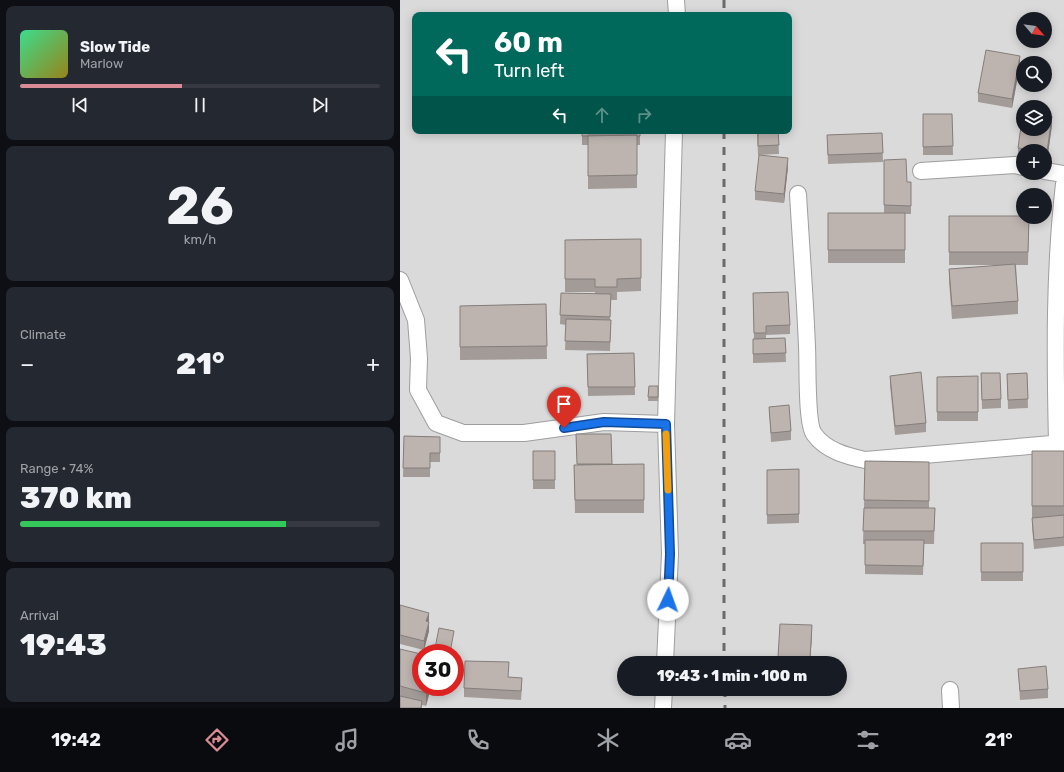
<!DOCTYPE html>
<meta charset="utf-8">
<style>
:root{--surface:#171b24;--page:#242831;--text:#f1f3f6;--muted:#9ea1a6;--line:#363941;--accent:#da8b95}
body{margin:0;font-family:Rubik,sans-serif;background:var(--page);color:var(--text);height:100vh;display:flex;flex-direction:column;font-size:15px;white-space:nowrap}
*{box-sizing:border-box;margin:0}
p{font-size:13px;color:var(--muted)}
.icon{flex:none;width:22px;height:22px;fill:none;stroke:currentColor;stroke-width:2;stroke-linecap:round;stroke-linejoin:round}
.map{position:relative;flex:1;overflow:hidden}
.sheet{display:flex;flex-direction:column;gap:6px;padding:6px;background:#0d0f14;width:400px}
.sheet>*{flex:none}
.banner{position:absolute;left:12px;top:12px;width:380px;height:122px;border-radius:8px;box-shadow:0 2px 10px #0003;background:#00695c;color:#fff;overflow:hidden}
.needle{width:26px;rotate:118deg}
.buttons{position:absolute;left:616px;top:12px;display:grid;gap:8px}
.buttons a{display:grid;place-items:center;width:36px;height:36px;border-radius:50%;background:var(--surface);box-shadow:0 2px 10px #0003;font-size:20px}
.speed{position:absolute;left:12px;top:644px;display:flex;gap:8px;font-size:20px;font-weight:700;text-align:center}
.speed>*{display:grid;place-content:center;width:52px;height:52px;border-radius:50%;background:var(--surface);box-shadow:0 2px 10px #0003;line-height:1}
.speed .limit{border:6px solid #d22;background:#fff;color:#111}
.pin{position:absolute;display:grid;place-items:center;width:34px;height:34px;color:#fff;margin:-41px -17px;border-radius:50% 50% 50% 0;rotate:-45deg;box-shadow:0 0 4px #0007}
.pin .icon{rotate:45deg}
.me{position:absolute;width:44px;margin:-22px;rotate:3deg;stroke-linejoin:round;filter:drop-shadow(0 0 3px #0008)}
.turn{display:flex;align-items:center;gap:14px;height:84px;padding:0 16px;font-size:18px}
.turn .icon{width:52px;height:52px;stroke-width:2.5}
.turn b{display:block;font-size:28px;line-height:34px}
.lanes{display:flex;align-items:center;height:38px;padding:0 16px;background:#0003;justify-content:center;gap:20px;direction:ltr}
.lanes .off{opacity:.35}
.big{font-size:30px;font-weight:800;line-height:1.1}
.sheet .widget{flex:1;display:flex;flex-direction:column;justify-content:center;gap:6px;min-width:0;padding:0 14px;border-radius:8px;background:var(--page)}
.sheet .dial{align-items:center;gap:0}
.dial b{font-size:52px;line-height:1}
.song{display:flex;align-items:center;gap:12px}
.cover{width:48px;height:48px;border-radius:6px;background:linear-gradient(135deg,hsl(150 70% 55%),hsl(50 70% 35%))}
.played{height:4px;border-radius:2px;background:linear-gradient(90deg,var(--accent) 45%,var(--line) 45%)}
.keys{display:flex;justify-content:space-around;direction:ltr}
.heat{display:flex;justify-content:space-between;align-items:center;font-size:22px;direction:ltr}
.charge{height:6px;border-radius:3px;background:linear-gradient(90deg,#34c759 74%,var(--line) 0)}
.trip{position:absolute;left:217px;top:656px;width:230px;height:40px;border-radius:20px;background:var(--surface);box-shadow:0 2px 10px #0003;font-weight:800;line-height:40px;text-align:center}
.dock{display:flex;height:64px;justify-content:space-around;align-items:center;background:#090b0e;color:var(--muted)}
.dock .icon{width:28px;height:28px}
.dock .on{color:var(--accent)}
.dock b{font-size:18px;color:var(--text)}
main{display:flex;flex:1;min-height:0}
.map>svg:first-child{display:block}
.residential{fill:#dbdada;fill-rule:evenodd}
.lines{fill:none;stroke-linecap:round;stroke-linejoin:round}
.minor-casing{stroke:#9e9e9e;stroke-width:18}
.minor{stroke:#fff;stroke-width:16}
.rail{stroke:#6b6b6b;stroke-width:3;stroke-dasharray:8 8;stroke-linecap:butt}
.wall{fill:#a39b97}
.shaded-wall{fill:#847e7b}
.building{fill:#bdb4b0;stroke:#847e7b}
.route-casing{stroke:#114b97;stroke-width:10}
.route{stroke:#1a73e8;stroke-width:7}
.slow{stroke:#f59e0b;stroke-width:7}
</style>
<main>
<section class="sheet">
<div class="widget">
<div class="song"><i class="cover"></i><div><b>Slow Tide</b><p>Marlow</p></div></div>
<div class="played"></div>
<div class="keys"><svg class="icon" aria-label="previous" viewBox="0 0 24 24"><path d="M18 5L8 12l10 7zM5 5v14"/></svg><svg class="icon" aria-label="pause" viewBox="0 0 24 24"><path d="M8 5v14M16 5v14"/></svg><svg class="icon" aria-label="next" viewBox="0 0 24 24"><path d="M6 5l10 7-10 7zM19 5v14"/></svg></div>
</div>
<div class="widget dial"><b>26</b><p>km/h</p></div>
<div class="widget"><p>Climate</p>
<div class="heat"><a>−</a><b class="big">21°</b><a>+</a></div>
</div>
<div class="widget"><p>Range · 74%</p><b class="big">370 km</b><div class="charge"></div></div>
<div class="widget"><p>Arrival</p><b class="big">19:43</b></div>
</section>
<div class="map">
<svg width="664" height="708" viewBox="0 0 664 708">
<rect width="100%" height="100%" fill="#ede9e3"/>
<path class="residential" d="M 0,0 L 664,0 L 664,708 L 0,708 ZM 15,15 L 389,15 L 389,131 L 15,131 ZM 623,19 L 645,19 L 645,41 L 623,41 ZM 623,63 L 645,63 L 645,85 L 623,85 ZM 623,107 L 645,107 L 645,129 L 623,129 ZM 623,151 L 645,151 L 645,173 L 623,173 ZM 623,195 L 645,195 L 645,217 L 623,217 ZM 21,653 L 55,653 L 55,687 L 21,687 ZM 224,663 L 440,663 L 440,689 L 224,689 Z"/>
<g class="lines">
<defs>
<path id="minor" d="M 276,0 L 277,15
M 521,171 L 615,165 L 623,167
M 645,171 L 664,174
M 398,194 C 401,245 405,296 407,347 C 408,364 406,423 414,434 C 426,451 447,456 465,460 L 664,443
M 0,280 L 16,320 L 19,358 L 18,390 L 36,423 L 63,433 L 124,433 L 204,422 L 266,424
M 657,443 C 655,356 654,270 664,184
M 265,663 L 270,554 L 266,424 L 274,131
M 550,690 L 551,708
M 263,708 L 264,689"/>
</defs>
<use href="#minor" class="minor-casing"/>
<use href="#minor" class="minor"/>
<path class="rail" d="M 324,0 L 324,15
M 324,131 L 324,663
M 325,689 L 325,708"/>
</g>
<path class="wall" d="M 620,65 L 612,108 L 578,102 L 578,93 Z
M 523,114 L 552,114 L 553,155 L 523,155 Z
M 652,125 L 647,161 L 645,161 L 645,151 L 623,151 L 623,158 L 618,157 L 618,148 Z
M 182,131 L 240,131 L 240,145 L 237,145 L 237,188 L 188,189 L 188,145 L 182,145 Z
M 357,131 L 378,131 L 379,154 L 358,155 Z
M 482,133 L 483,162 L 428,164 L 427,135 Z
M 484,160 L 507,182 L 511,182 L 511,214 L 505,214 L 505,263 L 428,263 L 428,213 L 484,213 Z
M 388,167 L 384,203 L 355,200 L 355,191 Z
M 549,216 L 629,217 L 628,265 L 616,265 L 618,301 L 618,314 L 552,319 L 549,282 L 549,269 L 605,265 L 549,265 Z
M 241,239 L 241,291 L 217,292 L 217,300 L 211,300 L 210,320 L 211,320 L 210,351 L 165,350 L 166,325 L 160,324 L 161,293 L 195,294 L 195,292 L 165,292 L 165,240 Z
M 353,293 L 390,325 L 390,334 L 366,335 L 366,339 L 385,338 L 386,362 L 353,363 L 353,339 L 354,339 Z
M 146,304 L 147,359 L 60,360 L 60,306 Z
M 234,353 L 235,395 L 188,396 L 187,354 Z
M 581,373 L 601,399 L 601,408 L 582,409 Z
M 627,373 L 628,408 L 608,409 L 607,374 Z
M 490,376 L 526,423 L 526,432 L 495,435 L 490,385 Z
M 578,376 L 578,421 L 537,421 L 537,377 Z
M 249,386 L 258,386 L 258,401 L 248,401 Z
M 369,407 L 391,431 L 391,440 L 371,442 Z
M 176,434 L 211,434 L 212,465 L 244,464 L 244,513 L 175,513 L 174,465 L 177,465 Z
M 4,436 L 40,437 L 40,462 L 30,462 L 30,477 L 3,477 Z
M 133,451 L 155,451 L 155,489 L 133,489 Z
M 632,451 L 664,451 L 664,546 L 634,549 L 632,527 Z
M 465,461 L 529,462 L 529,508 L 535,508 L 534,544 L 524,544 L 523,575 L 465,574 L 465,544 L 463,544 L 464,508 Z
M 399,469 L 399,523 L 367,524 L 367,470 Z
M 581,543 L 623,543 L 623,581 L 581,581 Z
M 0,605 L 29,621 L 29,631 L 24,650 L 0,644 Z
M 412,634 L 410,663 L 378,663 L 378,657 Z
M 0,649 L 21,687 L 31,687 L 26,706 L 22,705 L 22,708 L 0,708 Z
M 618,669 L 648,689 L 648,698 L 620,700 Z
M 109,677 L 122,687 L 121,700 L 64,697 L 64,688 Z"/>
<path class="shaded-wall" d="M 620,56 L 620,65 L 612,108 L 612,99 Z
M 652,116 L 652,125 L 647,161 L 647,152 Z
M 388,158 L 388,167 L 384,203 L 384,194 Z
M 29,613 L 29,621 L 26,621 Z
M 29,622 L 29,631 L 24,650 L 24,641 Z
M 412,625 L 412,634 L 410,663 L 410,659 Z
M 28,687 L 31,687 L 26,706 L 26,693 Z"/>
<path class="building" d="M 586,50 L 620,56 L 612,99 L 578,93 Z
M 623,112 L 623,129 L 645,129 L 645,115 L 652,116 L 647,152 L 645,152 L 645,151 L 639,151 L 618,148 Z
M 523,114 L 552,114 L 553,146 L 523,147 Z
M 182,131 L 240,131 L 240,136 L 237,136 L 237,135 L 182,136 Z
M 358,131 L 378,131 L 379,145 L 358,146 Z
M 482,133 L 483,153 L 428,155 L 427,135 Z
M 188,135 L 237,135 L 237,175 L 188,176 Z
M 359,155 L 388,158 L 384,194 L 355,191 Z
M 506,159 L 507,182 L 511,182 L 511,206 L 484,205 L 484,160 Z
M 428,213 L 505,213 L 505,250 L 428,250 Z
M 549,216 L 623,216 L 623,217 L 629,217 L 628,252 L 549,252 Z
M 241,239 L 241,278 L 217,279 L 217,287 L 195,287 L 195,279 L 165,279 L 165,240 Z
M 615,264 L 618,301 L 552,306 L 549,269 Z
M 388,292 L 390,325 L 366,326 L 366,333 L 354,333 L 353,293 Z
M 161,293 L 211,294 L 210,317 L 160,315 Z
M 146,304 L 147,346 L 60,347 L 60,306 Z
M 166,319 L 211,320 L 210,342 L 165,341 Z
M 385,338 L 386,353 L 353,354 L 353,339 Z
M 234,353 L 235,387 L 188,387 L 187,354 Z
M 521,372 L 526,423 L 495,426 L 490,376 Z
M 581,373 L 600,373 L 601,399 L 582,400 Z
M 627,373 L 628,399 L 608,400 L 607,374 Z
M 578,376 L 578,412 L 537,412 L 537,377 Z
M 249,386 L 258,386 L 258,397 L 248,397 Z
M 389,405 L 391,431 L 371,433 L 369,407 Z
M 176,434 L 211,434 L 212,464 L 177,464 Z
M 4,436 L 40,437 L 40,453 L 30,453 L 30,468 L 3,468 Z
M 133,451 L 155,451 L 155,480 L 133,480 Z
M 632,451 L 664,451 L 664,506 L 632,506 Z
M 465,461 L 529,462 L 529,501 L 464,500 Z
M 244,464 L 244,500 L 175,500 L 174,465 Z
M 399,469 L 399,514 L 367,515 L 367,470 Z
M 464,508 L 535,508 L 534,531 L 463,531 Z
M 664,515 L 664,537 L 634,540 L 632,518 Z
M 465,540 L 524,540 L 523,566 L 465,565 Z
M 581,543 L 623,543 L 623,572 L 581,572 Z
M 0,605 L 29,613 L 26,621 L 29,622 L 24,641 L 0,635 Z
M 380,624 L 412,625 L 410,659 L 378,657 Z
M 39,628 L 54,631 L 50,653 L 34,653 Z
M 0,649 L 21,654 L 21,687 L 28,687 L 26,693 L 0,686 Z
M 65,661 L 109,662 L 108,677 L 122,678 L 121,691 L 64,688 Z
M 646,666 L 648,689 L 620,691 L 618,669 Z
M 0,696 L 22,701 L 21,708 L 0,708 Z"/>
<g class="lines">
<defs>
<path id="route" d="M 164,428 L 204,422 L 266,424 L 270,554 L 268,600"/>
</defs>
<use href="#route" class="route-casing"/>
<use href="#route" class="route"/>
<path class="slow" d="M 266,434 L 268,490"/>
</g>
</svg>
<div class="buttons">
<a><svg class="needle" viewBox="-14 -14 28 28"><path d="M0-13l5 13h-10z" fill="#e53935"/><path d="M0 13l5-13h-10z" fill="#9ea1a6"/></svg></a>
<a><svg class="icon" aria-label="search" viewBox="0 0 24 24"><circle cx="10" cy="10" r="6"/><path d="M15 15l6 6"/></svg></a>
<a><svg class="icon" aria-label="layers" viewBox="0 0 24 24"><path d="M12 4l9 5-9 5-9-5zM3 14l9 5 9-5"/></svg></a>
<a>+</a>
<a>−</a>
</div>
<div class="speed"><div class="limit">30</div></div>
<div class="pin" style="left:164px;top:428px;background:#d93025"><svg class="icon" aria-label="arrive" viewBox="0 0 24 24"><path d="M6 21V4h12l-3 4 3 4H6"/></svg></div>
<svg class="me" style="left:268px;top:600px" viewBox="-20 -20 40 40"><circle r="19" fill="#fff"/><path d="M0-13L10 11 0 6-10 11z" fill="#1a73e8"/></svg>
<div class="trip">19:43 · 1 min · 100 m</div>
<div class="banner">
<div class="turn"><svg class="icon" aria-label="left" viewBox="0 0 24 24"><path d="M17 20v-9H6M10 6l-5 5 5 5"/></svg><div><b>60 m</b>Turn left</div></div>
<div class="lanes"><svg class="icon" aria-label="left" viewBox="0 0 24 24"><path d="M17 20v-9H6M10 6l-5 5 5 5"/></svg><svg class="icon off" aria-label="ahead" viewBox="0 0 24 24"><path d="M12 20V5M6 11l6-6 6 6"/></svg><svg class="icon off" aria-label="right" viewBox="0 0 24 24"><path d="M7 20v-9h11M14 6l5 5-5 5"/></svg></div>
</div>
</div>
</main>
<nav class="dock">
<b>19:42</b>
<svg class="icon on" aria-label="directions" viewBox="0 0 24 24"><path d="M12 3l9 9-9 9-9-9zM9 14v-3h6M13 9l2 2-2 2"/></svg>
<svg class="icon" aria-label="music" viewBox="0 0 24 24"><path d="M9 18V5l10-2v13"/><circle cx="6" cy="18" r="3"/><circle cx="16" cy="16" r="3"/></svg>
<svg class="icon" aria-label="phone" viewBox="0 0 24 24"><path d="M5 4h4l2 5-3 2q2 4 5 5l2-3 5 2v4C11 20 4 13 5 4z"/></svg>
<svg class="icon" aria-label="climate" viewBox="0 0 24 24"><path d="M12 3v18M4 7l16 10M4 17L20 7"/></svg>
<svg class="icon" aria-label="car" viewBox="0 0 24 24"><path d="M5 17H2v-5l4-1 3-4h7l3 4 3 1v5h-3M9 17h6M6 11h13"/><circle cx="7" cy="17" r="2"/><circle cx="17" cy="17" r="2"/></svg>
<svg class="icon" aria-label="filters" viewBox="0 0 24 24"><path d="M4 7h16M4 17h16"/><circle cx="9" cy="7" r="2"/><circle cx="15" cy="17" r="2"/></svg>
<b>21°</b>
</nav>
